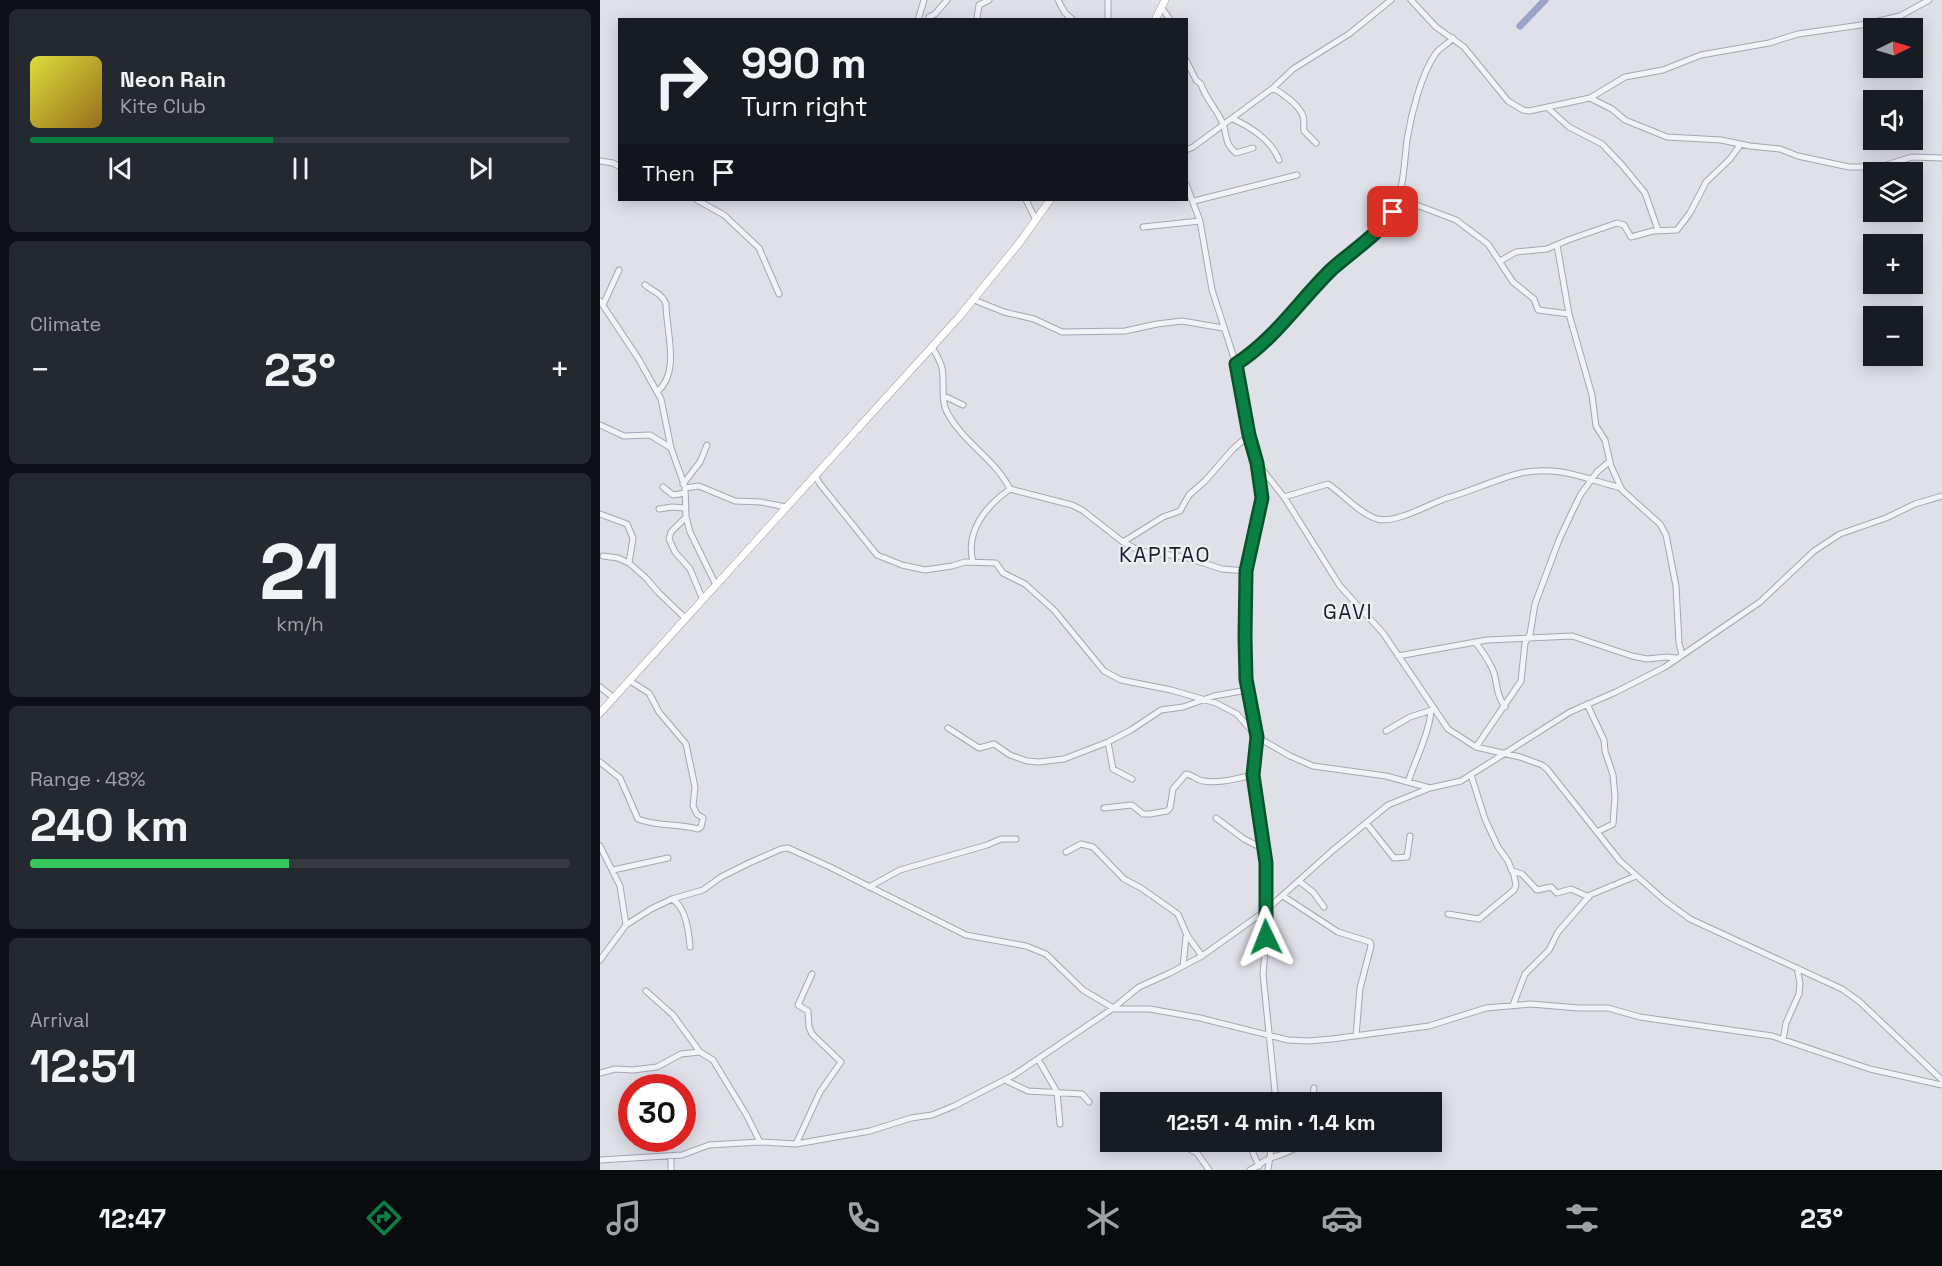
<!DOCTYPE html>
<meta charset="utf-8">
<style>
:root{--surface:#171b24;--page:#242831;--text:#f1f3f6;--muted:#9ea1a6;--line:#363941;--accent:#0b8043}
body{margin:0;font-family:"Space Grotesk",sans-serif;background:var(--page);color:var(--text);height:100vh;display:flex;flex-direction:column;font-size:22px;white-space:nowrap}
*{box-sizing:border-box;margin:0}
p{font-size:20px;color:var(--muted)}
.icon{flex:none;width:33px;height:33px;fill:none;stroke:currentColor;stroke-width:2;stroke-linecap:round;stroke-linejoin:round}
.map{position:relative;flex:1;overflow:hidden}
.sheet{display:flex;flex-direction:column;gap:9px;padding:9px;background:#0d0f14;width:600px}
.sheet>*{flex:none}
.banner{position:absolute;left:18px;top:18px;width:570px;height:183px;border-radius:0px;box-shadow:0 3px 15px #0003;background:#171b24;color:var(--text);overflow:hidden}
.needle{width:39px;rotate:85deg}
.buttons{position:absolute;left:1263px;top:18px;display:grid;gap:12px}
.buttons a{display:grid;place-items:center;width:60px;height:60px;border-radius:0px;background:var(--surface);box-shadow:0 3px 15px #0003;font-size:30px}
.speed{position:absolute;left:18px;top:1074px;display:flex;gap:12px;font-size:30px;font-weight:700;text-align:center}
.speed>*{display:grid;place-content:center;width:78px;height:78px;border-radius:50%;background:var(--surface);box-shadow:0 3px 15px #0003;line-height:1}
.speed .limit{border:9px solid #d22;background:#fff;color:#111}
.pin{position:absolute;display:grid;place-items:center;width:51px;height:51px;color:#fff;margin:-26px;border-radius:12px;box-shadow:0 3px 9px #0006}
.me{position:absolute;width:66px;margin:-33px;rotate:358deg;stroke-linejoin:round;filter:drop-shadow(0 0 4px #0008)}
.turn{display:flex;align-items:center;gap:21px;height:126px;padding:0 24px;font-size:27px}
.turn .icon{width:78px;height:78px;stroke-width:2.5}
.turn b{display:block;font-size:42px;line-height:51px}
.then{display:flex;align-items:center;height:57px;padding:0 24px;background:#0003;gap:12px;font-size:22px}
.big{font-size:45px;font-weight:800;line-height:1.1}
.sheet .widget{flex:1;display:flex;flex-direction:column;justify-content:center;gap:9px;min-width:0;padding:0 21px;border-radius:9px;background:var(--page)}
.sheet .dial{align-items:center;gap:0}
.dial b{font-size:78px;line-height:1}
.song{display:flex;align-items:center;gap:18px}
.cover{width:72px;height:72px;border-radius:9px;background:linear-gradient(135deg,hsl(60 70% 55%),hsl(40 70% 35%))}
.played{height:6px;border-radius:3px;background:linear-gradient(90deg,var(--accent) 45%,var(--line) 45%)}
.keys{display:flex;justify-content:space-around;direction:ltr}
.heat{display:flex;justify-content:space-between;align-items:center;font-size:33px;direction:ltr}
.charge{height:9px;border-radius:4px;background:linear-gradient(90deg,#34c759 48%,var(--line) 0)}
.trip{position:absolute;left:500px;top:1092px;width:342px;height:60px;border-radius:0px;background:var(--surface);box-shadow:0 3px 15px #0003;font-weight:800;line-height:60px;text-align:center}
.dock{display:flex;height:96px;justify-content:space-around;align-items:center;background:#090b0e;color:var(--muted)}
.dock .icon{width:42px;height:42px}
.dock .current{color:var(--accent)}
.dock b{font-size:27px;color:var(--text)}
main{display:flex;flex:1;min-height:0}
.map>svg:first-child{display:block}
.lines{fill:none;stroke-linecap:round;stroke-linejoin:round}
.river{stroke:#9ca3c8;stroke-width:7}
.minor-casing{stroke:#a5a6b3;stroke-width:7}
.major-casing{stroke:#9fa1b4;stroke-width:8}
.minor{stroke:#f2f3f7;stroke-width:5}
.major{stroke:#fff;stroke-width:7}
.route-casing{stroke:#07532c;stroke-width:15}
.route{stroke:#0b8043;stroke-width:10}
.labels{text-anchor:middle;stroke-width:4.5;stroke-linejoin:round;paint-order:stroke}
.quarter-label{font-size:21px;letter-spacing:1.5px;fill:#1b1c30;stroke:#eff0f6}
</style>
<main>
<section class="sheet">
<div class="widget">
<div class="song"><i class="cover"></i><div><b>Neon Rain</b><p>Kite Club</p></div></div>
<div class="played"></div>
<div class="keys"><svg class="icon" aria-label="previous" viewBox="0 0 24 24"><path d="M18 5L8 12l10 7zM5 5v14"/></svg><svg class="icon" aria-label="pause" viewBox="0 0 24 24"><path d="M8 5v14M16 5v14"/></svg><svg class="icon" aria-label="next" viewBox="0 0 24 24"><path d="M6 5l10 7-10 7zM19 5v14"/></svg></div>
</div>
<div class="widget"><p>Climate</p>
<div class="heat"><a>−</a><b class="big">23°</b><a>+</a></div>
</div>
<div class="widget dial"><b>21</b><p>km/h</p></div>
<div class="widget"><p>Range · 48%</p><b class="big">240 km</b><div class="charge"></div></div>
<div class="widget"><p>Arrival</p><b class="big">12:51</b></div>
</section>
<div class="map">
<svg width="1342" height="1170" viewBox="0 0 1342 1170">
<rect width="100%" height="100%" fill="#e0e0e9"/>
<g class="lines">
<path class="river" d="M 920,26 L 945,0"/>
<defs>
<path id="minor" d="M 458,0 L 465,13 L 473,20
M 508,0 L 508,20
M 811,0 L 836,27 L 864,47 L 908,101 L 923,110 L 929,111 L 990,98 L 1025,77 L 1063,70 L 1101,55 L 1169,43 L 1198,34 L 1261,25 L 1300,16 L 1329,0
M 562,8 L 570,20
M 329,17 L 335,14 L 347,0
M 377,18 L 379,5 L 389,0
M 318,20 L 324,0
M 586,60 L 596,80 L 601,84 C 605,99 621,114 624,127 C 627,139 626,145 636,153 L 653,148
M 673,88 C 683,94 699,105 703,116 C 705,121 703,126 704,131 L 716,143
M 990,98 L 1012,109 L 1025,120 L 1067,137 L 1121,140 L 1150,146 L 1180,149 L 1198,156 L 1249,167 L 1280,167 L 1312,157 L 1342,158
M 948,108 L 969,127 L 1002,144 L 1022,165 L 1045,193 L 1058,230
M 633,119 C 651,127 672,141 679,160
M 586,150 L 593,147 L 673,88 L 693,69 L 749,34 L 791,0
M 0,161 L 13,163 L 20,167
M 586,184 L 600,221 L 612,290 L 636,364 L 649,435 L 657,463 L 684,497 L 740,586 L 783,633 L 848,729 L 876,747 L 920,757 L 942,765 L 947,769 L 1020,861 L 1064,900 L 1090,919 L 1242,989 L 1260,1002 L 1342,1080
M 798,198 L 856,220 L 888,244 L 913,282 L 934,299 L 938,310 L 969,314
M 97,200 L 124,215 L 159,248 L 179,294
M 426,200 L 436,220
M 594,201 L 697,175
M 543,227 L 600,221
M 957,245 L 969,314 L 992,395 L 996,426 L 1005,440 L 1011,466 L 1022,490 L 1060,524 L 1066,535 L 1076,586 L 1079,643 L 1082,655
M 900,261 L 916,252 L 947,249 L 968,240 L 1017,223 L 1024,225 L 1031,237 L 1053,231 L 1077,230 L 1090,213 L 1106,182 L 1130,159 L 1140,145
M 45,285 C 52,291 63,294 66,304 C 66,332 81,372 57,392
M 374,300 L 404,312 L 434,319 L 462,332 L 525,331 L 557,324 L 582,321 L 623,328
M 0,301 L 38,358 L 61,399 L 71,448 L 85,487 L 86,517 L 90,532 L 116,585
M 3,305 L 19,270
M 332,347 C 336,354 340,360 342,368 C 345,382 340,401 348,414 C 364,443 395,459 410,489 L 472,505 L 482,510 L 523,542 L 540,551 L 585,557 L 622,569 L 647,571
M 636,364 C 675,339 698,302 730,271 C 747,255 784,232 793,212 C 804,189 804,164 807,140 C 811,115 821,74 836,53 C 841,47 848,44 853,38
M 344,396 L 363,405
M 0,425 L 24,436 L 50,435 L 71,448
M 658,465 L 662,498 L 645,583 L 645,664 L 647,690 L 657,737 L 653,775 L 667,883 L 665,911 L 667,929 L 663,974 L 676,1102
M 215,475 L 220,484 L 277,555 L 302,565 L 325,570 L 352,566 L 365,562 L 396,563 L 403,573 L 425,584 L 454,610 L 504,671 L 521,680 L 571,690 L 616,703 L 637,714 L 657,737 L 690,756 L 713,766 L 786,776 L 830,788
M 83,484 L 100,462 L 107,445
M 63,487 L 73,495 L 85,493
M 85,488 L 99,486 L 135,501 L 161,502 L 186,507
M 684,497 L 728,484 C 743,494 759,513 777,519 C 796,524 829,504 847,498 C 872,491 896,479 921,473 C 958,465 986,479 1021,488
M 59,509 L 72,507 L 85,508
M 0,514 L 27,524 L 33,538 L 29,563 L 46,578 L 58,592 L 85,618
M 86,517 L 71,532 L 69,539 L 75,552 L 90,569 L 103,600
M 523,542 L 563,517 L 580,511 L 589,495 L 605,481 L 633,449 L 649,435
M 3,556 L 18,558 L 29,563
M 373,562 C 365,531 386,506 410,489
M 875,642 C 882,650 888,660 893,670 C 898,683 895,693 905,707
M 798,656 L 887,640 L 972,636 L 1032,656 L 1047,659 L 1067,657 L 1076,658
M 0,687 L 14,698
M 987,704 L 1004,740 L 1005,751 L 1013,775 L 1015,797 L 1013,824 L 997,832
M 348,728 L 379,748 L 394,744 L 410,755 L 427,761 L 439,762 L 464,759 L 508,742 L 531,730 L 561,710 L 583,707 L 614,696 L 647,690
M 786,731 L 810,717 L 832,710
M 508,742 L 513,769 L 532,779
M 876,747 L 921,681 L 925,643 L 930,634 L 935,604 L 959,540 L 973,510 L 981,494 L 997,472 L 1010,461
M 0,762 L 20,778 L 38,819 C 57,827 78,823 98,829 L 101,827 L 103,818 L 97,814 L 93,806 L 95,787 L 86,744 L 59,712 L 49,693 L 30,681
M 871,775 L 885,819 L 898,847 L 908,861 L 912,871 L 922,874 L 937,890 L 951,887 L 957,893 L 971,889 L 989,897
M 808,782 C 816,759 829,733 831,711
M 504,808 L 532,805 L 543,814 L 550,814 L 567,811 L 570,808 L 573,789 L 586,774 C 593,775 598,781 604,781 C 620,784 638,778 653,775
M 616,818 L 644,839 L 664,849
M 767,824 L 794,858 L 807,857 L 810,836
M 0,846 L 20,886 L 26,925
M 466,852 L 481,844 L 493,847 L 524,879 L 541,888 L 578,914 L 587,935 L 602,956
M 13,870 L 68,858
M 700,882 L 713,892 L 724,907
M 269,887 L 300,870 L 387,845 L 401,839 L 416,839
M 683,896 L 738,932 L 770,942 L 771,946 L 760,988 L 756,1036
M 72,899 C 86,907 89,932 90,947
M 848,914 L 879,919 L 914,890 L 916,885 L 913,871
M 0,960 L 26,925 L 51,909 L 72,899 L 103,890 L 121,877 L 149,863 L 181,849 L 188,848 L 230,867 L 366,935 L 426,946 L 446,954 L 483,990 L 515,1009 L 550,1009 L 600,1018 L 688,1040 L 708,1041 L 732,1039 L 829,1026 L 886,1008 L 931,1004 L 978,1008 L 1008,1008 L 1040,1017 L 1172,1036 L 1270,1069 L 1342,1085
M 583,966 L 586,937
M 46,991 L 73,1015 L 100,1052 L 113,1060 L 147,1116 L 160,1142
M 913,1005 L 925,974 L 949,950 L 958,932 L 990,895 L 1036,876
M 1183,1040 L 1186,1023 L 1199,994 L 1200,983 L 1197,968
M 438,1059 L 457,1092 L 460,1124
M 0,1073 L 15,1069 L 33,1070 L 57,1067 L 81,1054 L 100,1052
M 405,1080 L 428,1091 L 482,1094 L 489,1102
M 648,1102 L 676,1100
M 712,1102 L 714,1088
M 576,1142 L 597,1153 L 609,1170
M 196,1144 L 220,1092 L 241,1062 L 212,1034 L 209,1027 L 208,1011 L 198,1005 L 212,974
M 653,1153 L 659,1166
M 0,1160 L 82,1155 L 109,1145 L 160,1142 L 196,1144 L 270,1131 L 311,1118 L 332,1115 L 354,1106 L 414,1075 L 512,1009 L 539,987 L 570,973 L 602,956 L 665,911 L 732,851 L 788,805 L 830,788 L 861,781 L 970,712 L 1016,692 L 1065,667 L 1160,602 L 1214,551 L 1240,534 L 1286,518 L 1315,504 L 1342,496
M 71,1170 L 71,1156
M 650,1170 C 657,1167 664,1160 671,1158 C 684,1154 694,1150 706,1142
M 668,1170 L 672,1142"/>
<path id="major" d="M 555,20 L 565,0
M 0,713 L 359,317 L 420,242 L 450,200"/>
</defs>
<use href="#minor" class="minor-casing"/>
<use href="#major" class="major-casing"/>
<use href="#minor" class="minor"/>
<use href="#major" class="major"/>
</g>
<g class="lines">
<defs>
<path id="route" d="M 666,937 L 666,863 L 653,775 L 657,737 L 646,679 L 645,637 L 646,571 L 662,498 L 657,463 L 649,435 L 636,364 C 675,339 699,301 732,269 C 752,251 778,235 793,212"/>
</defs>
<use href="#route" class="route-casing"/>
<use href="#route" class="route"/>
</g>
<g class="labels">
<g class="quarter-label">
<text x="565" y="562">KAPITAO</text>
<text x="748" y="619">GAVI</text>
</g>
</g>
</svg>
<div class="buttons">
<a><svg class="needle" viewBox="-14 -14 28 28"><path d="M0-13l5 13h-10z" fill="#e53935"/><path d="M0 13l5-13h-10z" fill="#9ea1a6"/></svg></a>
<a><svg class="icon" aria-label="sound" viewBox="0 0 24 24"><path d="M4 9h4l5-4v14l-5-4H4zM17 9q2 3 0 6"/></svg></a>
<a><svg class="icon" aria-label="layers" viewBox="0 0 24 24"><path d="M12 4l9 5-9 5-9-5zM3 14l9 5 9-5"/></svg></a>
<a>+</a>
<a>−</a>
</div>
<div class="speed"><div class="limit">30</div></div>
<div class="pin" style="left:793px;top:212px;background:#d93025"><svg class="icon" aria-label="arrive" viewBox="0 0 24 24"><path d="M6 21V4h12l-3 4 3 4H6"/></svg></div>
<svg class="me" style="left:666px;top:937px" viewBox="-20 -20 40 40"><path d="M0-17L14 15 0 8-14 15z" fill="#0b8043" stroke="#fff" stroke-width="4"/></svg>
<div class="trip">12:51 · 4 min · 1.4 km</div>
<div class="banner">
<div class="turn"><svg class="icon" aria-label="right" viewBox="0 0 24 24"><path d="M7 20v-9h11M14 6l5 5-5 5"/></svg><div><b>990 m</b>Turn right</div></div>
<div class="then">Then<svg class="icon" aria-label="arrive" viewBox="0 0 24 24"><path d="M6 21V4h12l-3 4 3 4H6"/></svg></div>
</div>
</div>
</main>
<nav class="dock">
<b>12:47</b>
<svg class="icon current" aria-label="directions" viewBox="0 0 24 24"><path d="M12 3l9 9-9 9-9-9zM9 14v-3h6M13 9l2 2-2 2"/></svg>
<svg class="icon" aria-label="music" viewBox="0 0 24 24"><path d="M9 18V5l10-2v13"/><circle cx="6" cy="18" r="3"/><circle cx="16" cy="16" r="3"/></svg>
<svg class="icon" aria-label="phone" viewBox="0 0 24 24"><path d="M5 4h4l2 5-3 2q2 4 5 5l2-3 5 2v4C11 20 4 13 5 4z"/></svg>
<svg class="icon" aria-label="climate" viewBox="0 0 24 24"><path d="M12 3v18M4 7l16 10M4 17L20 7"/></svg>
<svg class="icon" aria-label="car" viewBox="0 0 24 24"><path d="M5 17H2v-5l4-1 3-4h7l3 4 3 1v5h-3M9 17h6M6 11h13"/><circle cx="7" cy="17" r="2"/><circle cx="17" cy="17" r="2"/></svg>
<svg class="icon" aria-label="filters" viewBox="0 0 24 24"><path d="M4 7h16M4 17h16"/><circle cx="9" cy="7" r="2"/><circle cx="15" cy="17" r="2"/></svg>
<b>23°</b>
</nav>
